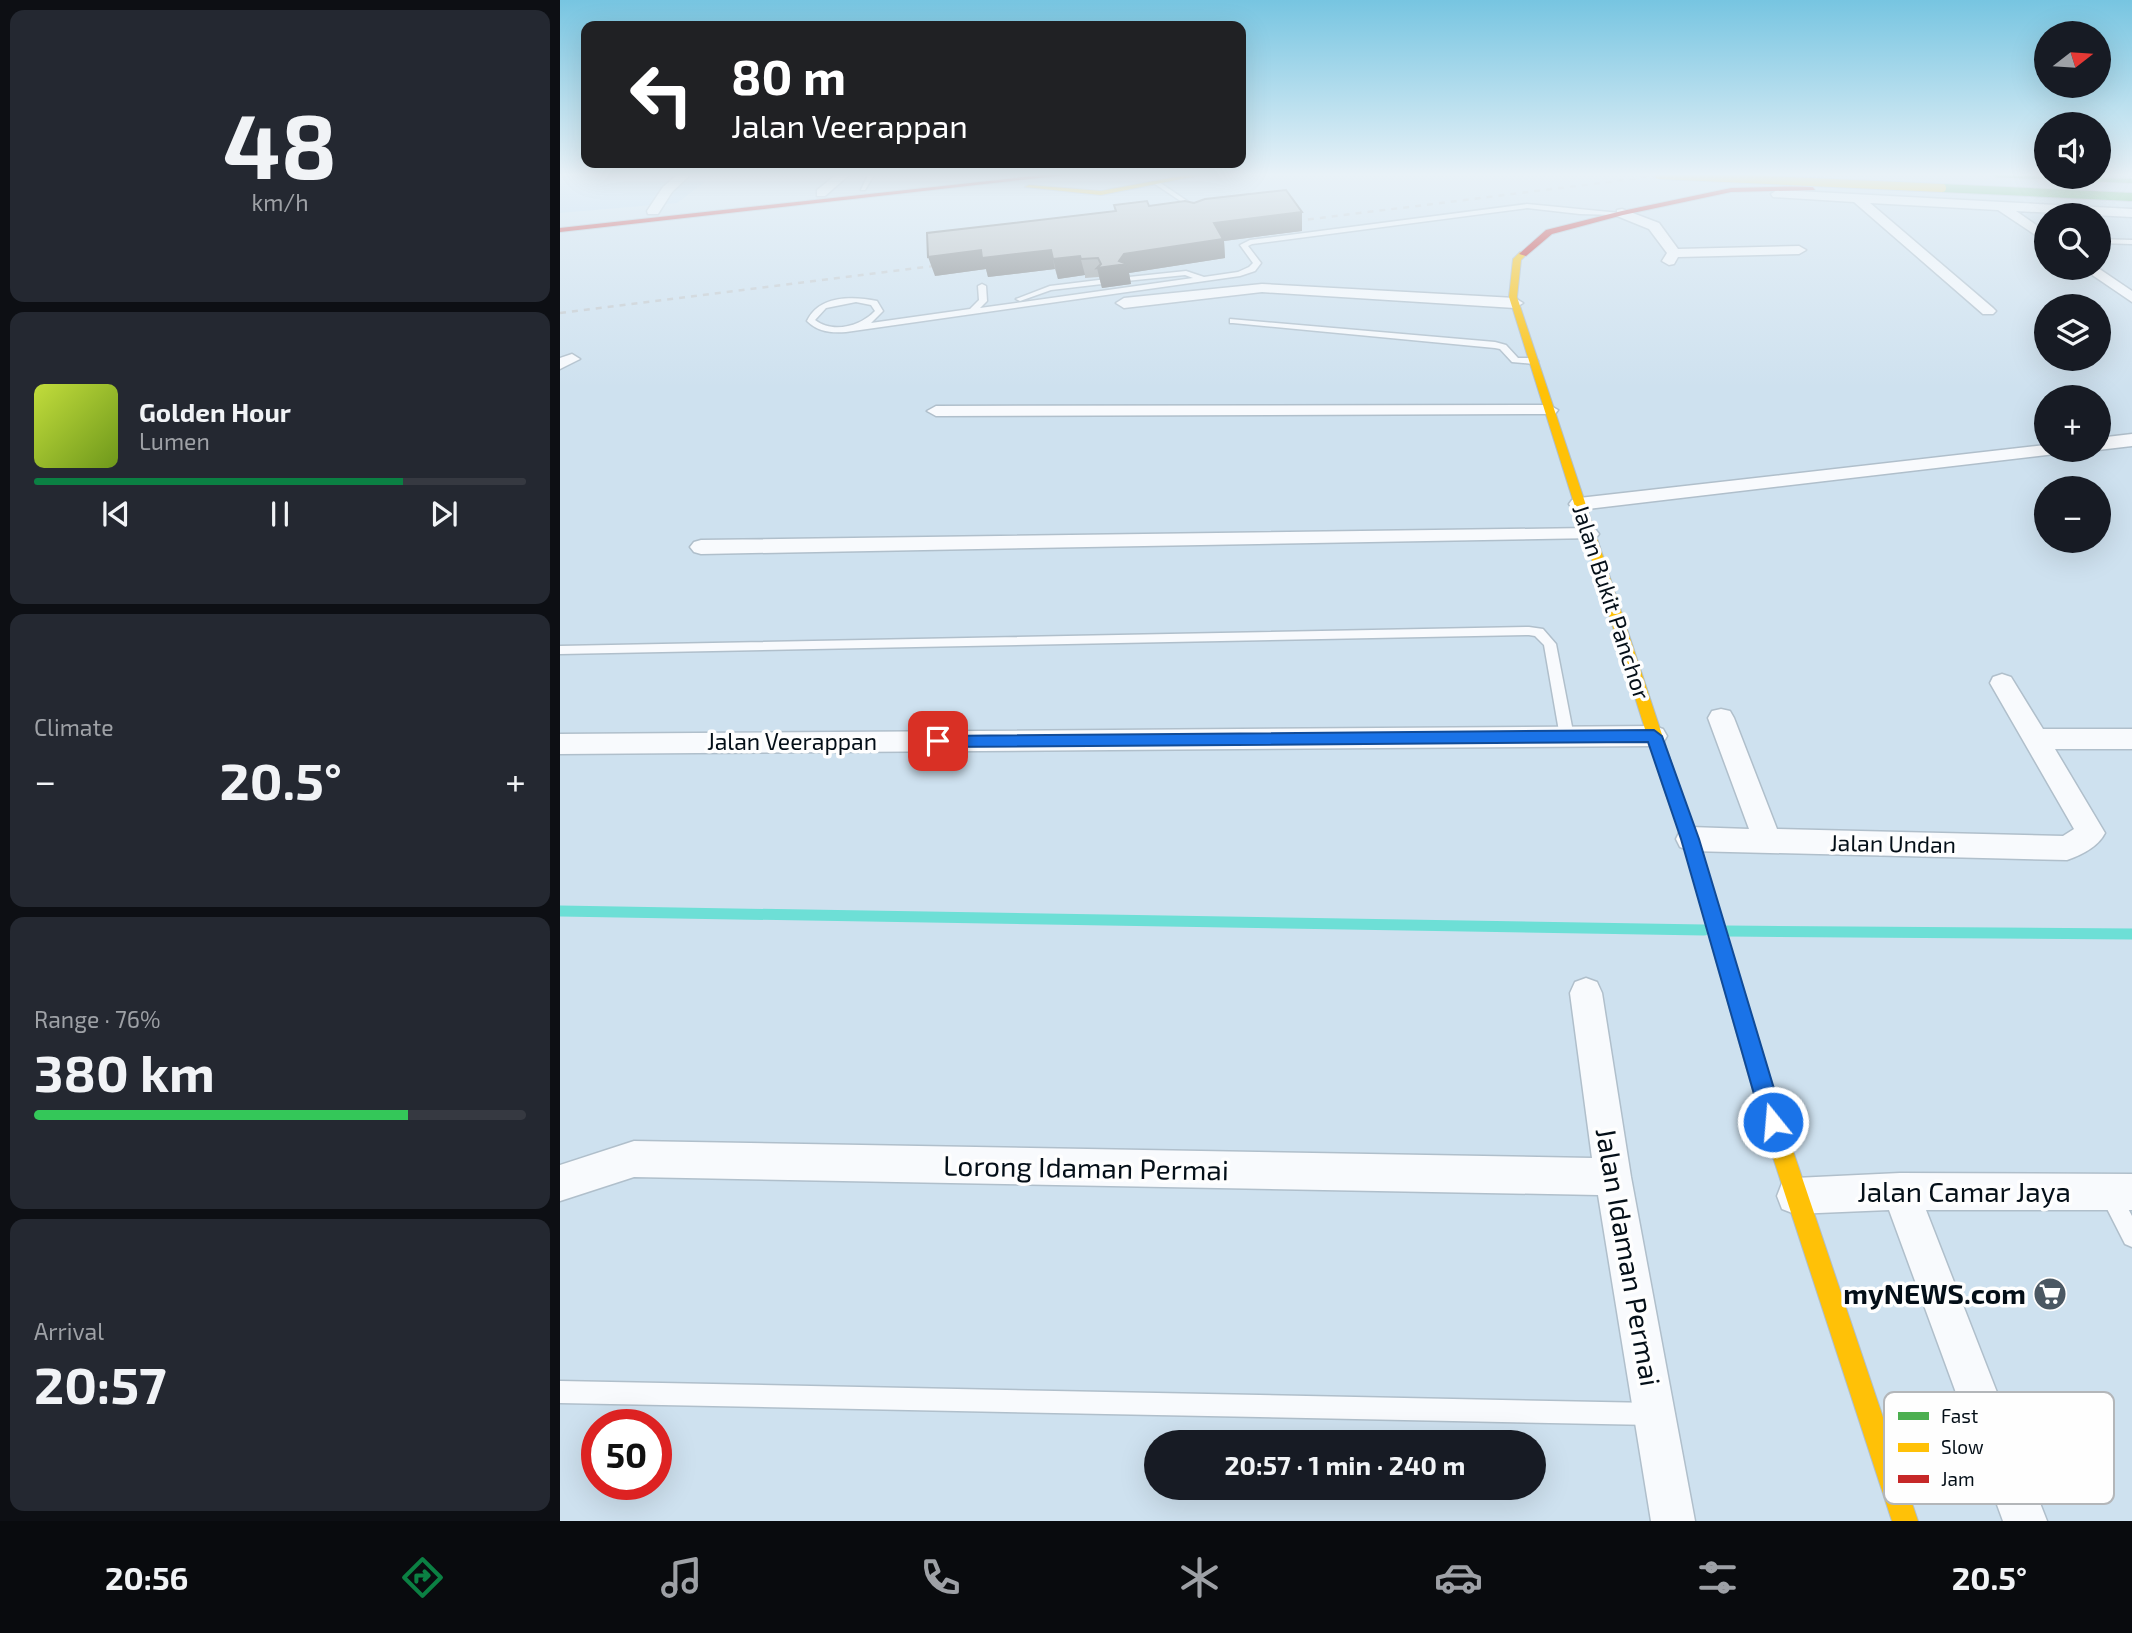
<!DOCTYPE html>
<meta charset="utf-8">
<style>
:root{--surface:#171b24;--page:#242831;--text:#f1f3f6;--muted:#9ea1a6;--line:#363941;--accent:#0b8043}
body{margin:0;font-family:"Exo 2",sans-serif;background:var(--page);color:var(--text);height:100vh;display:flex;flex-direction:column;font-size:26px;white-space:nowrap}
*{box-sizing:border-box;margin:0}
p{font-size:23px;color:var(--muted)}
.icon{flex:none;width:38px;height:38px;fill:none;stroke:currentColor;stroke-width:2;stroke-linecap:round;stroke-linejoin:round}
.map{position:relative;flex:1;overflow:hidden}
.side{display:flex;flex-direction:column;gap:10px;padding:10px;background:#0d0f14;width:560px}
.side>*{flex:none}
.top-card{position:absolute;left:21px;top:21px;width:665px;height:147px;border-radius:14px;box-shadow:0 7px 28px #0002;background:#202124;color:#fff;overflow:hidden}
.needle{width:46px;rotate:73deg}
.buttons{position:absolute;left:1474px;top:21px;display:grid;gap:14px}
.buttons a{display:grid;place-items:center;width:77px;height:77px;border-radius:50%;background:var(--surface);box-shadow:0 7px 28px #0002;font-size:35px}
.speed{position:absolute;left:21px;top:1409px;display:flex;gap:14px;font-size:35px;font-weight:700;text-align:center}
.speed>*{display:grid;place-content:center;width:91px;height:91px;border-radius:50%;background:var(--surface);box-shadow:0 7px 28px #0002;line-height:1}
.speed .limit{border:10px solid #d22;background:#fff;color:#111}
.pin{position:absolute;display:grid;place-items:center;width:60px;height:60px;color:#fff;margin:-30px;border-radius:14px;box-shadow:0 4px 10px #0006}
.me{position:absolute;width:77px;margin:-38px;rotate:343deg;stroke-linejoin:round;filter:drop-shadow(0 0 5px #0008)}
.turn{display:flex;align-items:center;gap:24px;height:147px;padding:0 35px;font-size:32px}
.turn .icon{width:91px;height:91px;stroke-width:2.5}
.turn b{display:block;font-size:49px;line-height:60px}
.big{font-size:52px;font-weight:700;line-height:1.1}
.side .widget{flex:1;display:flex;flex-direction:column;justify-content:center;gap:10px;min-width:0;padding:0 24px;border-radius:14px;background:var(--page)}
.side .dial{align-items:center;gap:0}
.dial b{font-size:91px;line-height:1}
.song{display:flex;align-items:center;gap:21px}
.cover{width:84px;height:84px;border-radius:10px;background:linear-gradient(135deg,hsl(70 70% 55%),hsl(80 70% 35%))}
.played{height:7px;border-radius:4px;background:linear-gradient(90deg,var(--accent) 75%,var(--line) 75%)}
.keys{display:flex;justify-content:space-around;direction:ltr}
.heat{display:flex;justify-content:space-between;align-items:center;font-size:38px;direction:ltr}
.charge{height:10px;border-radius:5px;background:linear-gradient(90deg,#34c759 76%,var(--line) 0)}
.trip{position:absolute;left:584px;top:1430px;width:402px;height:70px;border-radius:35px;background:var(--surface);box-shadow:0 7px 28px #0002;font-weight:700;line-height:70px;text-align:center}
.dock{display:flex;height:112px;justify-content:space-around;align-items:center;background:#090b0e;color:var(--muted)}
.dock .icon{width:49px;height:49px}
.dock .on{color:var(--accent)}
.dock b{font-size:32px;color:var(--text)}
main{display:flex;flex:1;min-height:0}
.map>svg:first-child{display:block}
.built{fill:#bcdaf3}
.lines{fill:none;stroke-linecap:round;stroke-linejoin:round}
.stream{stroke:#6ddfd6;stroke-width:11}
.lane-casing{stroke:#b0bfcb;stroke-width:3}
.street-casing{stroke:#b0bfcb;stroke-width:3}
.fast-casing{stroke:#b0bfcb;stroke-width:2}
.slow-casing{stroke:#b0bfcb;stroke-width:2}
.jam-casing{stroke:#b0bfcb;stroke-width:2}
.lane{fill:#f8fafd;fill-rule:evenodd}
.street{fill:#f8fafd;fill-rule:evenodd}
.fast{fill:#4caf50;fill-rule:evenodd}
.slow{fill:#ffc107;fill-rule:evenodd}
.jam{fill:#c62828;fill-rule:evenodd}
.rail{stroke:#c4c9cd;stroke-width:2.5;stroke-dasharray:6 6;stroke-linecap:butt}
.fast-bridge-casing{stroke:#b0bfcb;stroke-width:10;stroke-linecap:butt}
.slow-bridge-casing{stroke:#b0bfcb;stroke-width:10;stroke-linecap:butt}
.fast-bridge{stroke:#4caf50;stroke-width:8}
.slow-bridge{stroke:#ffc107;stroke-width:8}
.wall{fill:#9ea1a2}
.shaded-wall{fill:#818384}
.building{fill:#b8bbbc;stroke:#818384;stroke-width:2}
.route{fill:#1a73e8;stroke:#114b97;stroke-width:2}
.labels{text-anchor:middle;stroke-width:7;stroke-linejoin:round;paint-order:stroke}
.street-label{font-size:23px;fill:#040f18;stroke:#fefefe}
.near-street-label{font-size:28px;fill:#040f18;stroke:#fefefe}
.near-poi-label{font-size:28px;font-weight:bold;fill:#040f18;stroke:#fefefe;text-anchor:end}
.key{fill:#fefefe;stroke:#b3b6b9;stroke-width:2}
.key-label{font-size:19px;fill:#040f18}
</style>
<main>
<section class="side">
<div class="widget dial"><b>48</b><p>km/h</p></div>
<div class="widget">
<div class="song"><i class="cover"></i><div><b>Golden Hour</b><p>Lumen</p></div></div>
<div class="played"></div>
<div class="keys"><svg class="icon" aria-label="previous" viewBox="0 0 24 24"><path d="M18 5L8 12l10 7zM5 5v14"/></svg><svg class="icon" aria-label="pause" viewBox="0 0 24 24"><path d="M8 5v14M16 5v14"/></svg><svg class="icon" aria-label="next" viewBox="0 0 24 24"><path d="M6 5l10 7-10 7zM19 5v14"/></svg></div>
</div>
<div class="widget"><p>Climate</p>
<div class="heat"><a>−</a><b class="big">20.5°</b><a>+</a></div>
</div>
<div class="widget"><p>Range · 76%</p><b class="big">380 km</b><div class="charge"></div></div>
<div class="widget"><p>Arrival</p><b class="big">20:57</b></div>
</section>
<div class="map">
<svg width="1572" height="1521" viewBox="0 0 1572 1521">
<rect width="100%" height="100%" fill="#cee1ef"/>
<path class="built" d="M 0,175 L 154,175 L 117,203 L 0,213 Z"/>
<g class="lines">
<path class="stream" d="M 0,911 L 1144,930
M 1167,931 L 1572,934"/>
<defs>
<path id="lane" d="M 308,175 L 314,175 L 305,190 L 301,190 Z
M 595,182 L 599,182 L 633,205 L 628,206 L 595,184 Z
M 967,204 L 1060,213 L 1057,215 L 1020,214 L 967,208 L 692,244 L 688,246 L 701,263 L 695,271 L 680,276 L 286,332 C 271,333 258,332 247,321 C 259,295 293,296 317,301 L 323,311 L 311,323 L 410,309 L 419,300 L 418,286 L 422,284 L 426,286 L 427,301 L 420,308 L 633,278 L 625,275 L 566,281 L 565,279 L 569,277 L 626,271 L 644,277 L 678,272 L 689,267 L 693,263 L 680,245 L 690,240 ZM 296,302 L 311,305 L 315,311 C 301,326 273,334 255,320 L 266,308 Z
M 1538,239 L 1572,240 L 1572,244 L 1538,243 Z
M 539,280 L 542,280 L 542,284 L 491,290 L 460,301 L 456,299 L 490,286 Z
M 670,319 L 935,342 L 946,345 L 958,358 L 974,358 L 978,361 L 974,364 L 952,362 L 940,349 L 935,348 L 673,323 L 670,323 Z
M 969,627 L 983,629 L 996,644 L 1014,737 L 1012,741 L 1007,742 L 1000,737 L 984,645 L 975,636 L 969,635 L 0,654 L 0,646 Z
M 1549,1183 L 1556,1186 L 1572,1216 L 1572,1247 L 1565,1244 L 1539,1193 L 1542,1186 Z
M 0,1381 L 1093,1403 L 1101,1406 L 1104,1414 L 1101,1422 L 1093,1425 L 0,1403 Z"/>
<path id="street" d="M 117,175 L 130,175 L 112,192 L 98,214 L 88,214 L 87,211 L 103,187 Z
M 276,175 L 289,175 L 265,196 L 257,196 L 257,190 Z
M 1217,190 L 1572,209 L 1572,217 L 1456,211 L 1486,232 L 1486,242 L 1438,210 L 1310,203 L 1433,308 L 1436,311 L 1433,314 L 1423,314 L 1294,202 L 1213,197 L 1211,194 Z
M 1062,209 L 1099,223 L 1118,249 L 1239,246 L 1246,250 L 1239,254 L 1118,257 L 1114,264 L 1109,265 L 1102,261 L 1107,253 L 1089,229 L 1057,216 L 1057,210 Z
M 1522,268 L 1538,268 L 1572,291 L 1572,302 Z
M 702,284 L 955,298 L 963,303 L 955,308 L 702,292 L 564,308 L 556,303 L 564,298 Z
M 12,354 L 20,359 L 0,369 L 0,358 Z
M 989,405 L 998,410 L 995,414 L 376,416 L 367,411 L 376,406 Z
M 1572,434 L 1572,446 L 1538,450 L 1538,438 Z
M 1486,445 L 1486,450 L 1497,450 L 1495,454 L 1019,510 L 1012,508 L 1009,504 L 1012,500 L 1019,498 Z
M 1029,528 L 1036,530 L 1039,534 L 1036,538 L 141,554 L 134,552 L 130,547 L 134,542 L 141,540 Z
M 1442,674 L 1451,677 L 1483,729 L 1572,729 L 1572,749 L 1495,749 L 1545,833 C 1538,847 1521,855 1507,860 L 1130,851 L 1120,847 L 1116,839 L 1120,831 L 1130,827 L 1189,829 L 1148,718 L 1152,711 L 1161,709 L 1170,711 L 1174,718 L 1217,829 L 1503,836 L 1514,829 L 1430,683 L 1433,677 Z
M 1094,726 L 1103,729 L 1107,736 L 1103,743 L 1094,746 L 0,754 L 0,734 Z
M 1026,978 L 1037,982 L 1042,993 L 1071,1177 L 1135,1521 L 1091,1521 L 1038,1195 L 74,1177 L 0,1201 L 0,1165 L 74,1141 L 1032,1158 L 1010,993 L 1015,982 Z
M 1340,1173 L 1572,1174 L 1572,1210 L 1366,1210 L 1487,1521 L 1443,1521 L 1329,1210 L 1235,1214 L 1222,1209 L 1217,1196 L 1222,1183 L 1235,1178 Z"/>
<path id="fast" d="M 1433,175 L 1572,179 L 1572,183 L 1437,177 Z
M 1110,777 L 1116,778 L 1118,783 L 1138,839 L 1226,1130 L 1222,1137 L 1215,1141 L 1208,1137 L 1204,1130 L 1122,839 L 1102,783 L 1104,778 Z"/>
<path id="slow" d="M 626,175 L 641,175 L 541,195 L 465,187 L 469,185 L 541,191 Z
M 960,252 L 967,254 L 961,260 L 957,297 L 1118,783 L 1116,788 L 1104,788 L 1102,783 L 949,297 L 953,259 Z
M 1215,1119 L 1222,1123 L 1226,1130 L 1358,1521 L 1332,1521 L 1204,1130 L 1208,1123 Z"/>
<path id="jam" d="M 482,175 L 505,175 L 0,232 L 0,228 Z
M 1252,186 L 1255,190 L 1171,192 L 1063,215 L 992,234 L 966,256 L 959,254 L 986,230 L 1062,211 L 1171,188 Z"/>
</defs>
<use href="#lane" class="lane-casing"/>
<use href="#street" class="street-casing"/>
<use href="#fast" class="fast-casing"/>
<use href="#slow" class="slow-casing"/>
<use href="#jam" class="jam-casing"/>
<use href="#lane" class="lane"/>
<use href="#street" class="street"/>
<use href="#fast" class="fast"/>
<use href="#slow" class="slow"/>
<use href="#jam" class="jam"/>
<path class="rail" d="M 736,221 L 1105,175
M 0,313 L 374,266"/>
<defs>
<path id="fast-bridge" d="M 1382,188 L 1572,197"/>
<path id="slow-bridge" d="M 1099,175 L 1382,188"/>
</defs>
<use href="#fast-bridge" class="fast-bridge-casing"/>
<use href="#slow-bridge" class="slow-bridge-casing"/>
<use href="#fast-bridge" class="fast-bridge"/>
<use href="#slow-bridge" class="slow-bridge"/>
</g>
<path class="wall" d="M 554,205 L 589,206 L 742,231 L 664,241 L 665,258 L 569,273 L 571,284 L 542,288 L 539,277 L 525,278 L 525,275 L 498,279 L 495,269 L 428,277 L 426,269 L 375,276 L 555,211 Z"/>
<path class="shaded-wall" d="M 742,212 L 742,231 L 664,241 L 665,258 L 569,273 L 571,284 L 542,288 L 537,268 L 559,261 L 564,254 L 654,223 Z
M 421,250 L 491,250 L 495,269 L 428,277 L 426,269 L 375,276 L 368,257 Z
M 520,256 L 525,275 L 498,279 L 493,259 Z"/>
<path class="building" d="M 726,190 L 742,212 L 654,223 L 663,239 L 564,254 L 559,261 L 567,264 L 537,268 L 541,264 L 538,258 L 521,259 L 520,256 L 493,259 L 491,250 L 422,258 L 421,250 L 368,257 L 367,233 L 556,211 L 554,205 L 587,201 L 589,206 L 625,201 L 634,203 L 645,199 Z"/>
<linearGradient id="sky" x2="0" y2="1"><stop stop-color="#77c5e1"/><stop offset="0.45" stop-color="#e9f2f8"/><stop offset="1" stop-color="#e9f2f8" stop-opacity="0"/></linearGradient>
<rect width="1572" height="388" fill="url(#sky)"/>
<path class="route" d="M 1094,730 L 1102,736 L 1139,839 L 1224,1122 L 1220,1129 L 1213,1133 L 1205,1129 L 1202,1122 L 1121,839 L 1088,742 L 378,747 L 370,741 L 378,736 Z"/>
<defs>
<symbol id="supermarket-disc" viewBox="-11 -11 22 22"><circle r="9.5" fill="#4b5863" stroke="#fefefe"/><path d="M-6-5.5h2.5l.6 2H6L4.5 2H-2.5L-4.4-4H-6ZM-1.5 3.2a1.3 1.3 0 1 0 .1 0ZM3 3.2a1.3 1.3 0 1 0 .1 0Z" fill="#fff"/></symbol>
</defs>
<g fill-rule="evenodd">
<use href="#supermarket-disc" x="1471" y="1275" width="38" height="38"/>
</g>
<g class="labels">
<g class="street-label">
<text transform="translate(1051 602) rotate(72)" y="8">Jalan Bukit Panchor</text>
<text x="232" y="750">Jalan Veerappan</text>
<text transform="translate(1333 844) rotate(1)" y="8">Jalan Undan</text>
</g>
<g class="near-street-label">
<text transform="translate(526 1168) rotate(1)" y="10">Lorong Idaman Permai</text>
<text x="1404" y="1202">Jalan Camar Jaya</text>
<text transform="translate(1068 1257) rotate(80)" y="10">Jalan Idaman Permai</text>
</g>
<g class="near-poi-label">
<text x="1466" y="1304">myNEWS.com</text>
</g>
</g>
<rect x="1324" y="1392" width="230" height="112" rx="10" class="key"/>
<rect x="1338" y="1412" width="31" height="8" fill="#4caf50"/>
<rect x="1338" y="1443" width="31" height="9" fill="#ffc107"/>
<rect x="1338" y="1475" width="31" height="8" fill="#c62828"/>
<g class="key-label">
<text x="1381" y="1423">Fast</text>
<text x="1381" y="1454">Slow</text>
<text x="1381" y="1486">Jam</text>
</g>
</svg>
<div class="buttons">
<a><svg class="needle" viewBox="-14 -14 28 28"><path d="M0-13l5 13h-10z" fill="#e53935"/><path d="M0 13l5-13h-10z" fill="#9ea1a6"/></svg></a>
<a><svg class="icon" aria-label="sound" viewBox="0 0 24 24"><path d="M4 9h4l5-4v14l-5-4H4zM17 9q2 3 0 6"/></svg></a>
<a><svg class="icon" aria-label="search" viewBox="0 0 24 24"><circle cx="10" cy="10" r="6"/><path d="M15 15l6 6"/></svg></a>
<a><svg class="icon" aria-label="layers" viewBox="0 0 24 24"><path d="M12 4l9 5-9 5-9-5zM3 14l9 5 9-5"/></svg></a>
<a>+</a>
<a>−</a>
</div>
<div class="speed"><div class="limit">50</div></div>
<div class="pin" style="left:378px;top:741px;background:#d93025"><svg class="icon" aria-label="arrive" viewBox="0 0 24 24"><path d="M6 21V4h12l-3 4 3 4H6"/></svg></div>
<svg class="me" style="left:1213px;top:1122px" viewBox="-20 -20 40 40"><circle r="17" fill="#1a73e8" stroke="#fff" stroke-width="3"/><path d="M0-11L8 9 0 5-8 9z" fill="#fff"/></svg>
<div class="trip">20:57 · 1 min · 240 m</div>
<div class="top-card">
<div class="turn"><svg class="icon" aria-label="left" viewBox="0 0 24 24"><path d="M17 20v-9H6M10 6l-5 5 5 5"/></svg><div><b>80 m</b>Jalan Veerappan</div></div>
</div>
</div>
</main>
<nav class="dock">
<b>20:56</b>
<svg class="icon on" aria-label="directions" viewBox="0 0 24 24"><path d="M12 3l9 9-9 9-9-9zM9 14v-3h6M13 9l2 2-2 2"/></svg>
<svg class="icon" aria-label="music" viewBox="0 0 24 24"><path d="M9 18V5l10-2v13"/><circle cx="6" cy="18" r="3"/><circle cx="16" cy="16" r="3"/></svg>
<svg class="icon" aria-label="phone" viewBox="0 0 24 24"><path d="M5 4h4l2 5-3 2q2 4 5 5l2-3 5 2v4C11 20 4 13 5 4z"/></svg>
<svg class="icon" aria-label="climate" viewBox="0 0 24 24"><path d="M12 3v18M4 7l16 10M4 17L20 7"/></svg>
<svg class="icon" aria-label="car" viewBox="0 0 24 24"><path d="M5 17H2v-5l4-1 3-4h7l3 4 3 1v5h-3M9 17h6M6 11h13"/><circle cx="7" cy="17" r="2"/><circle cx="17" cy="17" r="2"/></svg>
<svg class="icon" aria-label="filters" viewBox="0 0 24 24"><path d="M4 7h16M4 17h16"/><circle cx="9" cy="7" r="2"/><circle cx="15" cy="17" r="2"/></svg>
<b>20.5°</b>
</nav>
